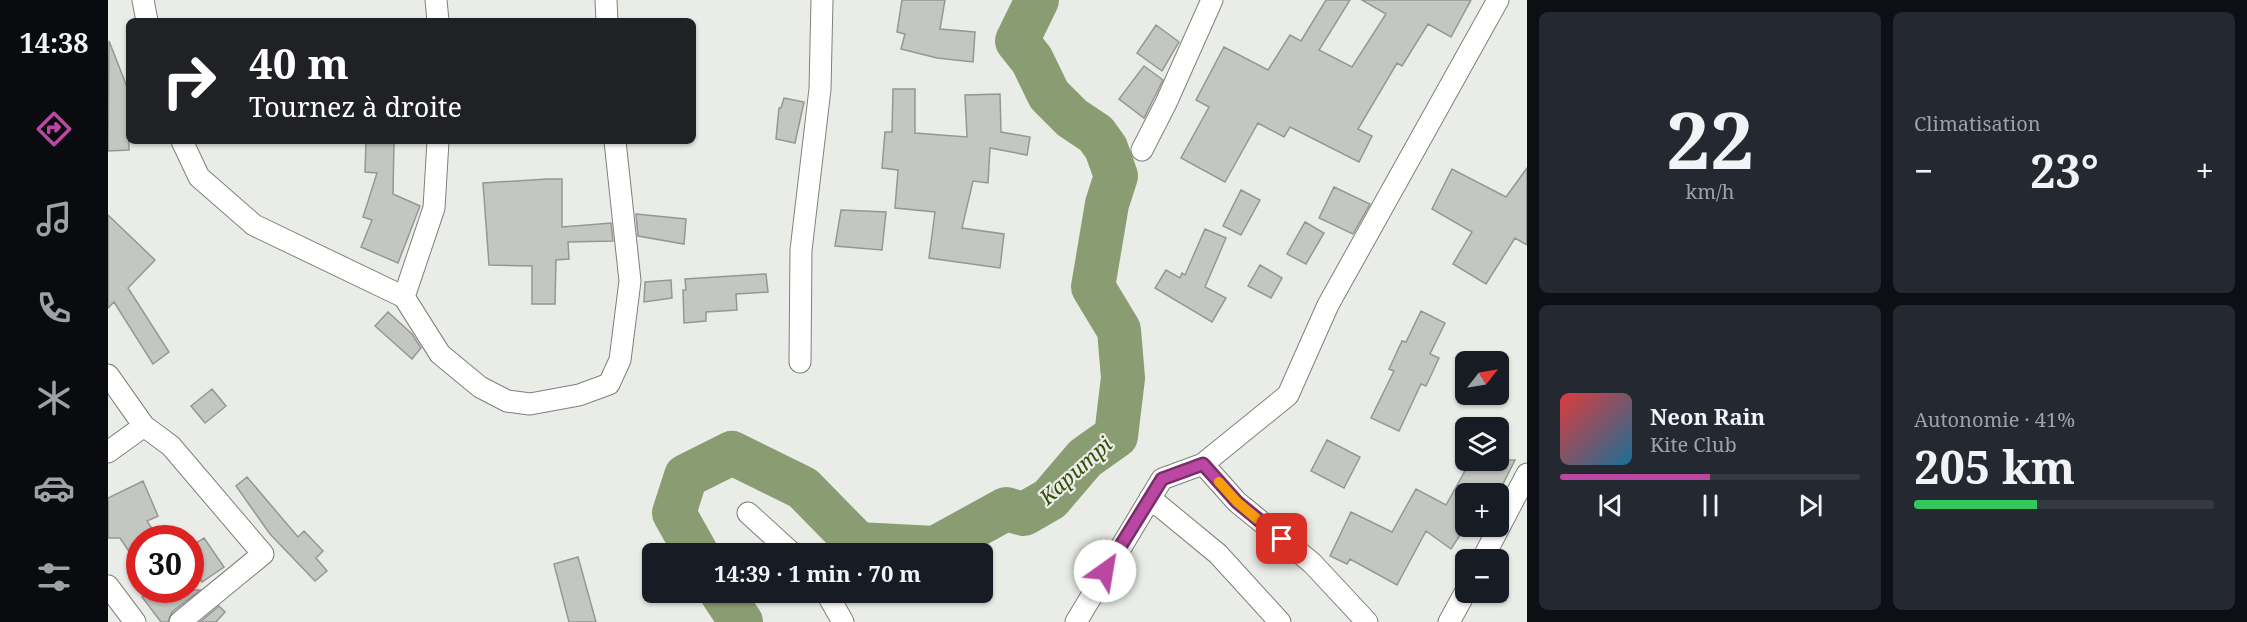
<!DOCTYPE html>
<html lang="fr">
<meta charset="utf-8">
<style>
:root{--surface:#171b24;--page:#242831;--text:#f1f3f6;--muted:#9ea1a6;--line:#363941;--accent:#ba47a1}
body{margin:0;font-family:"Noto Serif",serif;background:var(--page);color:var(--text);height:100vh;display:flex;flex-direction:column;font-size:22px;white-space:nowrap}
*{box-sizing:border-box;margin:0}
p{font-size:20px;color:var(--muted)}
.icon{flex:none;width:33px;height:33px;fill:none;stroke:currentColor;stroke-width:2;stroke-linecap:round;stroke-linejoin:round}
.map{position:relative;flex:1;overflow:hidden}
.sheet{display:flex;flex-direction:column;gap:12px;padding:12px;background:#0d0f14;width:720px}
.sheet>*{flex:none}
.top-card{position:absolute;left:18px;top:18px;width:570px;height:126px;border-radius:9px;box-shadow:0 2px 4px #0004;background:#202124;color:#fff;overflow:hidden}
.needle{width:39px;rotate:59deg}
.controls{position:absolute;left:1347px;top:351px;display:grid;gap:12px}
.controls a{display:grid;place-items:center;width:54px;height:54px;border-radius:9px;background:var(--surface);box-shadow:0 2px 4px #0004;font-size:30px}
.speed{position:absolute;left:18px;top:525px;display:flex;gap:12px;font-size:30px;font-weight:700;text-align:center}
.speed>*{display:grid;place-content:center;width:78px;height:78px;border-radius:50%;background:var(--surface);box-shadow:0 2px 4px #0004;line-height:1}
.speed .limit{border:9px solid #d22;background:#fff;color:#111}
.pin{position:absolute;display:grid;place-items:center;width:51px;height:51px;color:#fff;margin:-26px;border-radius:12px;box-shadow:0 3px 9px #0006}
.me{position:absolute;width:66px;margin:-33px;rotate:32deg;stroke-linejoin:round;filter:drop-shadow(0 0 4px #0008)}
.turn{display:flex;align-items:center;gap:21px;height:126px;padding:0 24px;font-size:27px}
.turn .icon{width:78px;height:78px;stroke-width:2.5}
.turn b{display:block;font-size:42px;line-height:51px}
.big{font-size:45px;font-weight:700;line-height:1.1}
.sheet .card{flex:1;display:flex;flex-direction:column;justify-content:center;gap:9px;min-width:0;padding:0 21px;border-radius:9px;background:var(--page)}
.sheet .dial{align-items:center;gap:0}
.dial b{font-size:78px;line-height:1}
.song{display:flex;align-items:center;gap:18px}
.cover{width:72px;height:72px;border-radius:9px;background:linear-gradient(135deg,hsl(0 70% 55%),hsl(200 70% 35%))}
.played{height:6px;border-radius:3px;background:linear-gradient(90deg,var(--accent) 50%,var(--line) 50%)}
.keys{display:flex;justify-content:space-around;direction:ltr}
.heat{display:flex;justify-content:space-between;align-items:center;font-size:33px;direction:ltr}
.charge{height:9px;border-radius:4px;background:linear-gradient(90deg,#34c759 41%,var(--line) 0)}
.sheet .tiles{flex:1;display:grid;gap:12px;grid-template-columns:repeat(2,1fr)}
.trip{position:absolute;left:534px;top:543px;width:351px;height:60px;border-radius:9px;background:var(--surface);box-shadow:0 2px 4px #0004;font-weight:700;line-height:60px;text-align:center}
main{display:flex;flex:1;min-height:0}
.dock{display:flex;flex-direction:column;width:108px;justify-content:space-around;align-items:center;background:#090b0e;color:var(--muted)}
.dock .icon{width:42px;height:42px}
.dock .on{color:var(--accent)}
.dock b{font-size:27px;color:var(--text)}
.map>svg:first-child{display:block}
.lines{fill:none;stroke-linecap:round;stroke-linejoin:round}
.river{stroke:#8a9d72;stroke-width:44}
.building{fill:#c4c7c1;stroke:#959892;stroke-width:1.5}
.street-casing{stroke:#7e807b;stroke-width:23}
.street{stroke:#fff;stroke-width:21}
.route-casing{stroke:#792e69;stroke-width:15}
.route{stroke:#ba47a1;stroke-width:10}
.slow{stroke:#f59e0b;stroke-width:10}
.labels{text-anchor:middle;stroke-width:4.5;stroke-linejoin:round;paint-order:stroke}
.water-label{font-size:21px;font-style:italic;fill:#374e09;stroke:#eaede7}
</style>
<main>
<nav class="dock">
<b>14:38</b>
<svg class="icon on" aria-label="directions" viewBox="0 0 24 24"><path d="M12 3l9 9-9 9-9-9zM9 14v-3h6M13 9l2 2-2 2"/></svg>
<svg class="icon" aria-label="music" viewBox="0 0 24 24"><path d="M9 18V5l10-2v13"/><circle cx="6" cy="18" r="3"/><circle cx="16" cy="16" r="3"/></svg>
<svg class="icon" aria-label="phone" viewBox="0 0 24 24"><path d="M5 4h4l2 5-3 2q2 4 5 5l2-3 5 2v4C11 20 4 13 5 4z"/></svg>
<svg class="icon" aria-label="climate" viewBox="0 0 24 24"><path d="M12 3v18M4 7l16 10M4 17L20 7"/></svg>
<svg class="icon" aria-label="car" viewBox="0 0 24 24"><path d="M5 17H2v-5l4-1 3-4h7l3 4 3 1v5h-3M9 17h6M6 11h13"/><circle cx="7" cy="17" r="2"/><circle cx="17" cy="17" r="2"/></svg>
<svg class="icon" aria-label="filters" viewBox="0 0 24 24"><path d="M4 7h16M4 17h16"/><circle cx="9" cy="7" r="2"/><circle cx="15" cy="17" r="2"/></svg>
</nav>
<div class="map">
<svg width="1419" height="622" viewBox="0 0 1419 622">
<rect width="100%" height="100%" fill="#eaede7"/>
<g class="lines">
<path class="river" d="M 589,554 L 566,513 L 578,476 L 624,453 L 695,488 L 750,544 L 827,548 L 898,509 L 916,514 L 942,499 L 977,458 L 1008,436 L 1015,378 L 1011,330 L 985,287 L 999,204 L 1008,176 L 998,148 L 988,134 L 964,118 L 941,95 L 924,60 L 909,41 L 929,0
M 613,592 L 633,622"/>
</g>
<path class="building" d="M 794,0 L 837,0 L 832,29 L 867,32 L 865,62 L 829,58 L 793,49 L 797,34 L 789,32 Z
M 1218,0 L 1242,0 L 1211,50 L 1244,67 L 1278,14 L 1254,0 L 1363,0 L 1343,37 L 1320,24 L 1294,66 L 1289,63 L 1250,129 L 1264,136 L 1251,162 L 1182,127 L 1176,137 L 1150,123 L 1117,182 L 1073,158 L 1101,107 L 1088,100 L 1116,47 L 1160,70 L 1182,35 L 1193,41 Z
M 1048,25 L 1071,42 L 1054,71 L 1029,53 Z
M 1,41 L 21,92 L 21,150 L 0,151 Z
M 1036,66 L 1055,80 L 1036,118 L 1011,99 Z
M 785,89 L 807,89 L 807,133 L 859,137 L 857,95 L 892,94 L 893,132 L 922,137 L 919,155 L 882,148 L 880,183 L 865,181 L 854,228 L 896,234 L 892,268 L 821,258 L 827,212 L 787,208 L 790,170 L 774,168 L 777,132 L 784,132 Z
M 676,98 L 696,102 L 687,143 L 668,139 L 671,108 L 673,108 Z
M 258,141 L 286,141 L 285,194 L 312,206 L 290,263 L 253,247 L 264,220 L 255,217 L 269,173 L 257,172 Z
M 1419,168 L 1419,245 L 1407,238 L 1378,284 L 1345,264 L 1364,232 L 1324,209 L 1344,169 L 1398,197 Z
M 439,179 L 454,179 L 454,227 L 503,223 L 505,241 L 460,242 L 461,259 L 448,260 L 447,304 L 424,304 L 424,266 L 381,265 L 375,183 Z
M 1226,187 L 1262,204 L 1245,234 L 1211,218 Z
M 1133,190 L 1152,200 L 1133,235 L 1115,226 Z
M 733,210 L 778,212 L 774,250 L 727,246 Z
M 528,214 L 578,219 L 576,244 L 530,236 Z
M 0,215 L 47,260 L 20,288 L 61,352 L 45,364 L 6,302 L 0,308 Z
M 1197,222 L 1216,233 L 1198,264 L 1179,254 Z
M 1097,229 L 1118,238 L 1097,287 L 1118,298 L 1104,322 L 1047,288 L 1058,270 L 1072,278 L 1074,273 L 1077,275 Z
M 1152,265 L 1174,278 L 1163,298 L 1140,286 Z
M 658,274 L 660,292 L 628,294 L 629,310 L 598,312 L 598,321 L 576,323 L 575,290 L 578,290 L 577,279 Z
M 563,280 L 564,298 L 536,302 L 537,282 Z
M 1313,311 L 1337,323 L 1322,354 L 1331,358 L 1318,386 L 1313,384 L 1291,431 L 1263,418 L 1286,371 L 1281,369 L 1294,341 L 1298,342 Z
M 280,312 L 304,334 L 313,348 L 304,359 L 267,326 Z
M 104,389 L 118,406 L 97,423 L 83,406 Z
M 1219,440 L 1252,457 L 1236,488 L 1203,471 Z
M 1363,460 L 1407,460 L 1390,494 L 1358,494 L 1358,526 L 1343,549 L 1318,531 L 1289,585 L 1242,559 L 1239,564 L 1222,556 L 1243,512 L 1284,532 L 1308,489 L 1338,505 Z
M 139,477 L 190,537 L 196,531 L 215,551 L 208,558 L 219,571 L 207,581 L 162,534 L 128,486 Z
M 35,481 L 50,516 L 39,521 L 50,538 L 32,538 L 32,568 L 12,538 L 0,538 L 0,498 Z
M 96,538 L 116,567 L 94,582 L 82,565 L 82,547 Z
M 470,557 L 488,622 L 461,622 L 446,564 Z
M 44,590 L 92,590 L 64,612 L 60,622 L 53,622 L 34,597 Z
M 111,606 L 117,612 L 108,622 L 92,622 Z"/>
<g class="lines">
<defs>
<path id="street" d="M 35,0 L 39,21
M 328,0 L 330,21
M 498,0 L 499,21
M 74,141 L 91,177 L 146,225 L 296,297 L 332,354 L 372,387 L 399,401 L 422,404 L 471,395 L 501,384 L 512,360 L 522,281 L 507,141
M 1034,150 L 1058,103 L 1104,0
M 296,297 L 326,208 L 330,141
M 692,362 L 693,250 L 712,89 L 714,0
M 0,375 L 36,426 L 63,446 L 155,554 L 72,622
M 0,452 L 36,426
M 1095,464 L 1129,502 L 1204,563 L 1259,622
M 1042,498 L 1110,554 L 1172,622
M 640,513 L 685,554
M 1374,560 L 1419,474
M 0,586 L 27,622
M 718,592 L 735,622
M 968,622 L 1054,479 L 1095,464 L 1180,395 L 1220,305 L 1390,0
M 1341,622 L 1358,591"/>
</defs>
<use href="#street" class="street-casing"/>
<use href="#street" class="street"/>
</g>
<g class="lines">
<defs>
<path id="route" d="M 997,571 L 1054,479 L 1095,464 L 1129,502 L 1174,539"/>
</defs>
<use href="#route" class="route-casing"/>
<use href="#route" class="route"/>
<path class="slow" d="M 1111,482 L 1129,502 L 1149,519"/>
</g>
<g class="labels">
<g class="water-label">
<text transform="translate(968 471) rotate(-42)" y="7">Kapumpi</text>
</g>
</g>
</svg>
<div class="controls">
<a><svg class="needle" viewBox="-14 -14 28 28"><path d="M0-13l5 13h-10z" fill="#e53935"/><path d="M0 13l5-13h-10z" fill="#9ea1a6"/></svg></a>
<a><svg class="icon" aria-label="layers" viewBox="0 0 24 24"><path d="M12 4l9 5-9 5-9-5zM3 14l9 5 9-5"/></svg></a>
<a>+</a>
<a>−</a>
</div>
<div class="speed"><div class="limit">30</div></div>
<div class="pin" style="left:1174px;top:539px;background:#d93025"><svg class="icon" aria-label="arrive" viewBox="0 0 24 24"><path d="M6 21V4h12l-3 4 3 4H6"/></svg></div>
<svg class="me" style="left:997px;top:571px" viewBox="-20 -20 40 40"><circle r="19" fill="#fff"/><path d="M0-13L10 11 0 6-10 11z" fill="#ba47a1"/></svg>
<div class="trip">14:39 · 1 min · 70 m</div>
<div class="top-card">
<div class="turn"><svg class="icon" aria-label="right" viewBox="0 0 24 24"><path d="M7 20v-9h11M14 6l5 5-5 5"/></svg><div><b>40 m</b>Tournez à droite</div></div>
</div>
</div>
<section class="sheet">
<div class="tiles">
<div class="card dial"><b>22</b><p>km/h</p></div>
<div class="card"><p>Climatisation</p>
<div class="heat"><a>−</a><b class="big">23°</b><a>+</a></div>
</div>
<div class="card">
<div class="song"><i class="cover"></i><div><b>Neon Rain</b><p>Kite Club</p></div></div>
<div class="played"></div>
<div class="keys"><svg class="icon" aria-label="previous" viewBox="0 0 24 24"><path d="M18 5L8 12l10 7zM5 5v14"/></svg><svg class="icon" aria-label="pause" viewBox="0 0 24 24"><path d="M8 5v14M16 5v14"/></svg><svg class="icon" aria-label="next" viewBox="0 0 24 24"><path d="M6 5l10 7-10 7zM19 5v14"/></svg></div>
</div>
<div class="card"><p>Autonomie · 41%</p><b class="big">205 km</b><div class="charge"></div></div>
</div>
</section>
</main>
